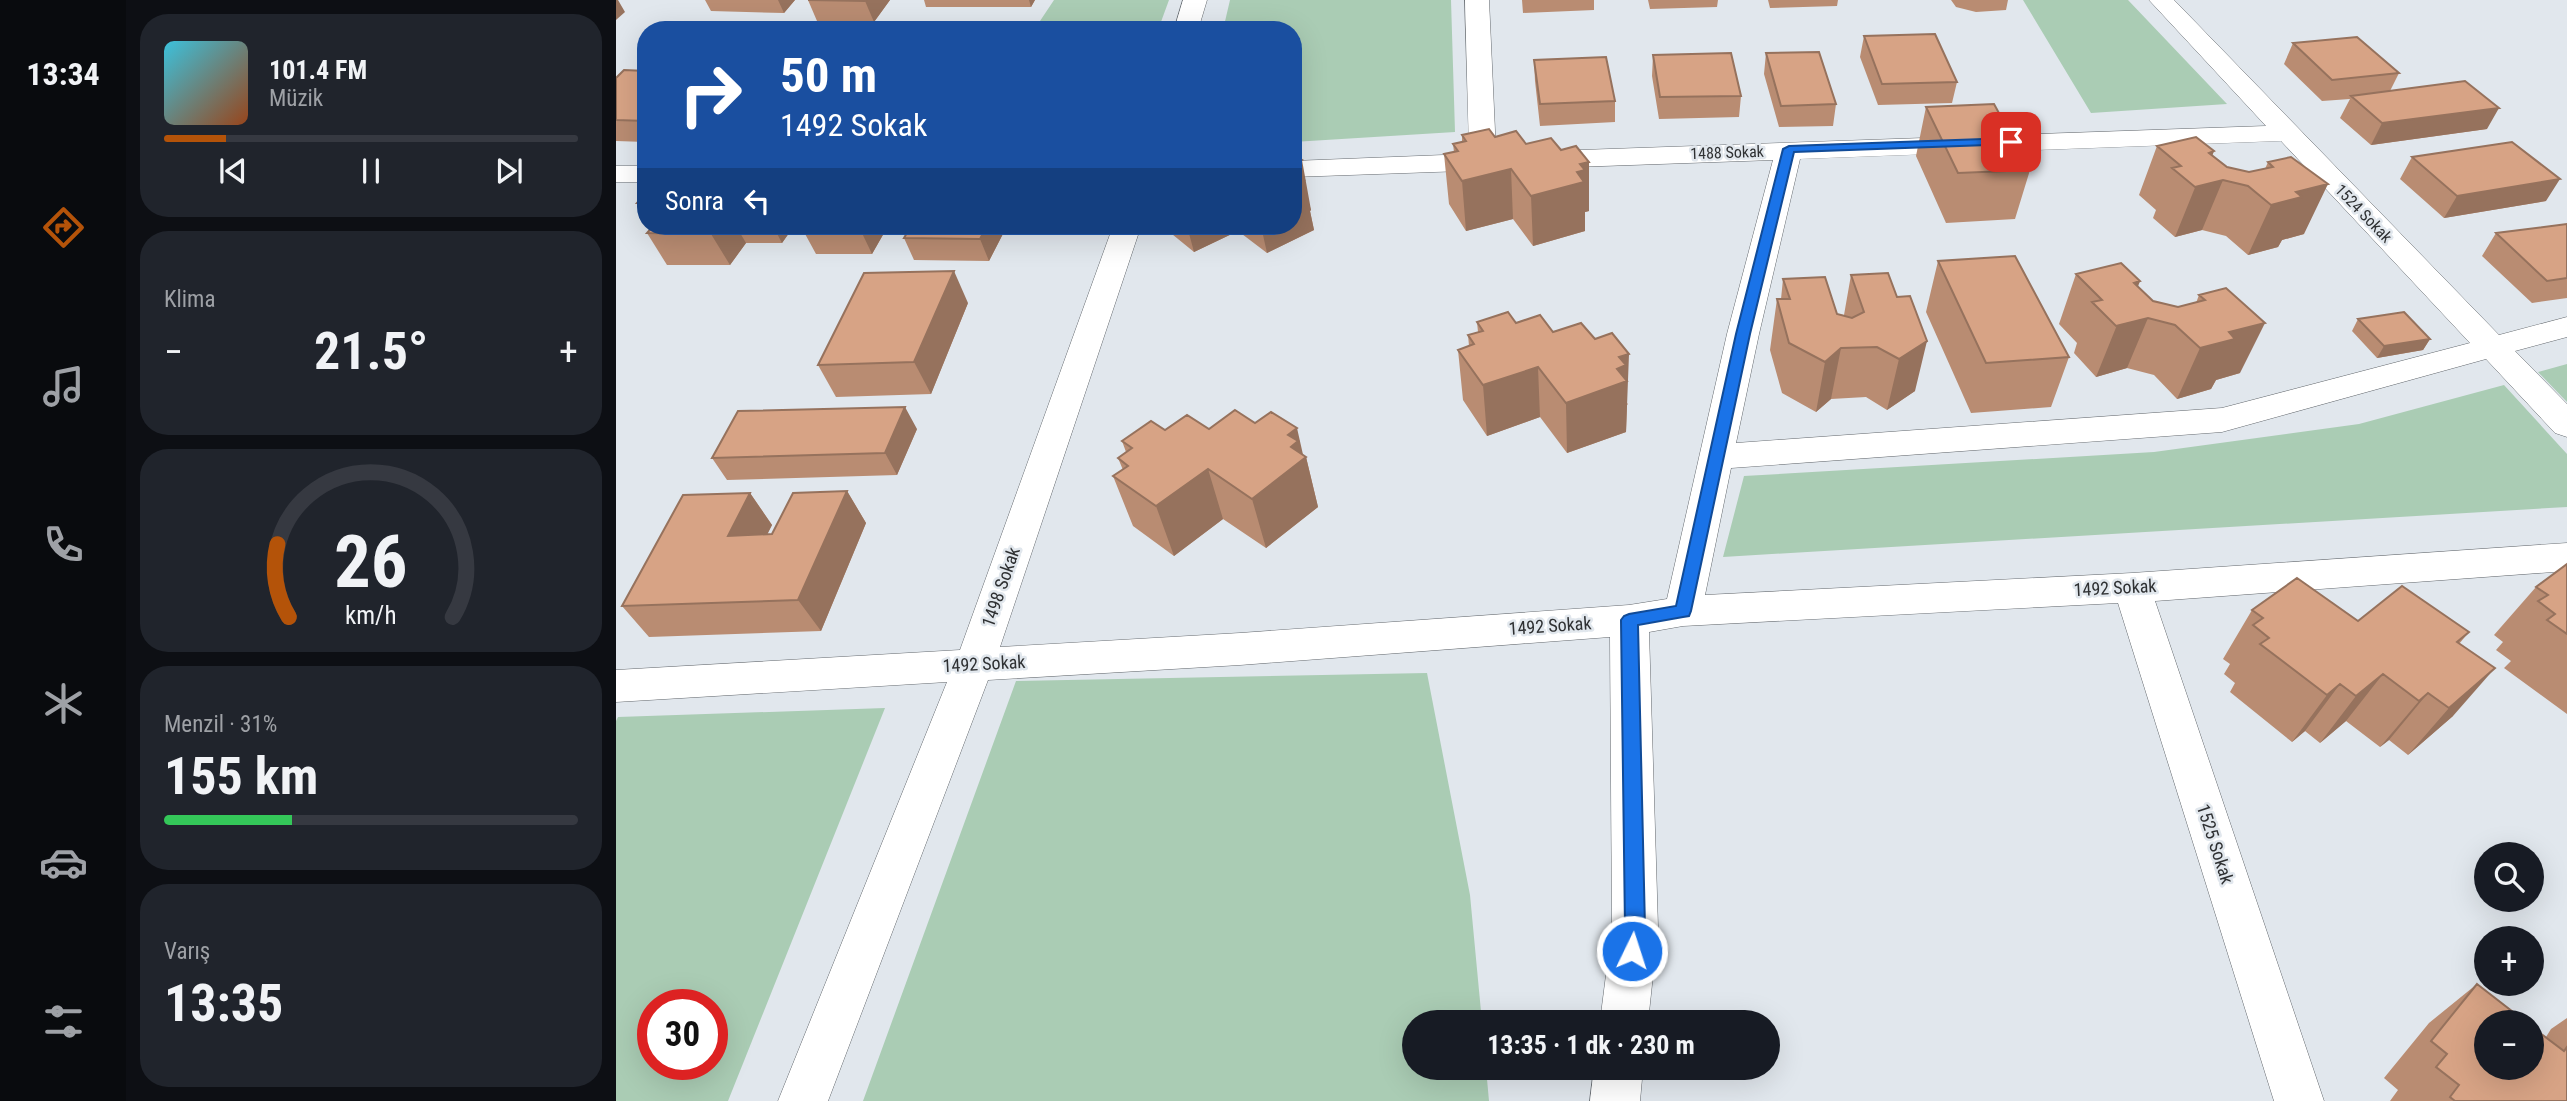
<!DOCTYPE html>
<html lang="tr">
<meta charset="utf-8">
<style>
:root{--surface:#171b24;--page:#20242c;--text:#f1f3f6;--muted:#9ea1a6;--line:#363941;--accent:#b45309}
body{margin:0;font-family:"Roboto Condensed",sans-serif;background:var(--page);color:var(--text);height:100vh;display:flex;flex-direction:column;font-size:26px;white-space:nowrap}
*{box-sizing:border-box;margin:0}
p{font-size:23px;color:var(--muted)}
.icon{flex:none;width:38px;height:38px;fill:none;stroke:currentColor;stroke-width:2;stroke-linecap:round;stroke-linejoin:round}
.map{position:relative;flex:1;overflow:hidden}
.sheet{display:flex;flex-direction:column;gap:14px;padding:14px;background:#0d0f14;width:490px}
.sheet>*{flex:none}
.guide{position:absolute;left:21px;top:21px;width:665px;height:214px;border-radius:28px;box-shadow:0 7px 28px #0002;background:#1a4fa0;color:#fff;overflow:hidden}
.controls{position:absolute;left:1858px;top:842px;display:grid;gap:14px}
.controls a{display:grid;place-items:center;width:70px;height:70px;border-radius:50%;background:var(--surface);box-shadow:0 7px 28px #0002;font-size:35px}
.speed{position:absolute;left:21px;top:989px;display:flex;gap:14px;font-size:35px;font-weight:700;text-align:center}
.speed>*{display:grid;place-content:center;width:91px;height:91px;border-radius:50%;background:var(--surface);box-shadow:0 7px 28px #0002;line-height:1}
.speed .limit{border:10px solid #d22;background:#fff;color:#111}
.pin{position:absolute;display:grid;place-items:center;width:60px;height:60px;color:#fff;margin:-30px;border-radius:14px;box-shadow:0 4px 10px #0006}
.me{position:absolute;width:77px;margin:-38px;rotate:4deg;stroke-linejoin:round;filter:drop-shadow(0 0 5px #0008)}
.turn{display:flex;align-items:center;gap:24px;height:147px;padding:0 28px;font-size:32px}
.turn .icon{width:91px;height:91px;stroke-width:2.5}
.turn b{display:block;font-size:49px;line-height:60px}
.then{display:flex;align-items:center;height:66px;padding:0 28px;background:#0003;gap:14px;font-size:26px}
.big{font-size:52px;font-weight:700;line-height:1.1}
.sheet .card{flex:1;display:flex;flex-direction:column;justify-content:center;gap:10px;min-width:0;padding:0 24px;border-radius:28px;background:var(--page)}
.sheet .dial{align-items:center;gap:0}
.dial svg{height:182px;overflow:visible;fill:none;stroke:var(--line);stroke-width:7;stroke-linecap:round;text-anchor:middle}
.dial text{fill:var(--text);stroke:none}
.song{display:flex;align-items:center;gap:21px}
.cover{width:84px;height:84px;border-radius:10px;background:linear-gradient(135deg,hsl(190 70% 55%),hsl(20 70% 35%))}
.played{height:7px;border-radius:4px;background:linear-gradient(90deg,var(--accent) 15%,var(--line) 15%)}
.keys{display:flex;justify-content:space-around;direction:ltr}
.heat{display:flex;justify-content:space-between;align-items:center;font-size:38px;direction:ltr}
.charge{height:10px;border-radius:5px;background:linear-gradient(90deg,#34c759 31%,var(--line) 0)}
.trip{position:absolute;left:786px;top:1010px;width:378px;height:70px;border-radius:35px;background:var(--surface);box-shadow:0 7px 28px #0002;font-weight:700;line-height:70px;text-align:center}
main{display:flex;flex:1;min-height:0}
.dock{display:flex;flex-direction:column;width:126px;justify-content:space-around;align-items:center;background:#090b0e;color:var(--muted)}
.dock .icon{width:49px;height:49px}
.dock .on{color:var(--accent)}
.dock b{font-size:32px;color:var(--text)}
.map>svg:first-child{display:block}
.green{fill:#aaccb4;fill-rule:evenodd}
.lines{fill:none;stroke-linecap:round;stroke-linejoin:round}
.minor-casing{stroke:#64696e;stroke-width:1}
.minor{fill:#fff;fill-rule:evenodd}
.wall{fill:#b98c72}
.shaded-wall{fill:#96725d}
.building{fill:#d7a385;stroke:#96725d;stroke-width:2}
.route{fill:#1a73e8;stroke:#114b97;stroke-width:2}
.labels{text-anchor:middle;stroke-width:5;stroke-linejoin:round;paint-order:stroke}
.far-street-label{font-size:16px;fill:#2e3032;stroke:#e1e7ed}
.street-label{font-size:18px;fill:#2e3032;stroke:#e1e7ed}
</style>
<main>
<nav class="dock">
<b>13:34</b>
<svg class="icon on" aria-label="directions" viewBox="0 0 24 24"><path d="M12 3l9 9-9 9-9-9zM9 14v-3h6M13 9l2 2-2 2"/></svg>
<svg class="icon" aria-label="music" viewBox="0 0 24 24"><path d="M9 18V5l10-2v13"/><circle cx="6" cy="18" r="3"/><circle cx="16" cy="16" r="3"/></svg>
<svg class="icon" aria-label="phone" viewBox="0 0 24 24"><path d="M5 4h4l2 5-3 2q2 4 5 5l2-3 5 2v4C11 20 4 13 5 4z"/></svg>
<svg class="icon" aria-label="climate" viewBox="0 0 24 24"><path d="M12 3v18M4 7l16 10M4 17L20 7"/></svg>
<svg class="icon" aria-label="car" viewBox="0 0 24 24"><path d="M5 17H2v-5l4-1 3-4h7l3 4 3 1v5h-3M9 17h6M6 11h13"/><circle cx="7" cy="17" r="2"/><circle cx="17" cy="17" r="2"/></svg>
<svg class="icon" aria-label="filters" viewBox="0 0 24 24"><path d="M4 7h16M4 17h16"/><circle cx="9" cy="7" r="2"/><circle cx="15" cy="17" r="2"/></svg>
</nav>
<section class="sheet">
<div class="card">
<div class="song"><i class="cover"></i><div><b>101.4 FM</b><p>Müzik</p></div></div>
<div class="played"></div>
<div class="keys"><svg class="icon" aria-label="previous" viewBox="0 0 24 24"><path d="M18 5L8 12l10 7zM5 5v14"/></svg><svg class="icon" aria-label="pause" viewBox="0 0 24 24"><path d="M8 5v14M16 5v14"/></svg><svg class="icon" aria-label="next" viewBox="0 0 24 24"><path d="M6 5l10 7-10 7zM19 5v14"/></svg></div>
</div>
<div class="card"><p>Klima</p>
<div class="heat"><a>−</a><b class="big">21.5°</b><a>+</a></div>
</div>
<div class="card dial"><svg viewBox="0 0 100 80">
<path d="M14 69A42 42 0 1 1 86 69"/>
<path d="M14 69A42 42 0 0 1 9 37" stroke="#b45309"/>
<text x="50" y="56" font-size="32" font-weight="700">26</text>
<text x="50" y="72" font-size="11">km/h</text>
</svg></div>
<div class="card"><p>Menzil · 31%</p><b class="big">155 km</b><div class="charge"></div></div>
<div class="card"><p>Varış</p><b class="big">13:35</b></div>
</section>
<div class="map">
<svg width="1951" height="1101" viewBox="0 0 1951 1101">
<rect width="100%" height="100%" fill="#e1e7ed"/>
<path class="green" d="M 438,0 L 553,0 L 542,30 L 418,30 Z
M 614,0 L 835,0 L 839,132 L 677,142 L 677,30 L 607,30 Z
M 1407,0 L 1512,0 L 1611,104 L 1475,113 Z
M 1951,364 L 1951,402 L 1922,372 Z
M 1888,385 L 1951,454 L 1951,507 L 1107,557 L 1128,476 L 1538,452 L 1743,424 Z
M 811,673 L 854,895 L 866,1022 L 798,1022 L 798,1068 L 870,1068 L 873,1101 L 247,1101 L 400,681 Z
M 269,708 L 112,1101 L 0,1101 L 0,721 L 2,717 ZM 96,1004 L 96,1064 L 37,1064 L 37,1004 Z"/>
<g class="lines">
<defs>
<path id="minor" d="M 567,0 L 591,0 L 582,30 L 558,30 Z
M 849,0 L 873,0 L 880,153 L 1650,126 L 1533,0 L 1558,0 L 1883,335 L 1951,317 L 1951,337 L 1899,351 L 1951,404 L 1951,437 L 1939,433 L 1870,359 L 1606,432 L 1115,468 L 1089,595 L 1516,573 L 1951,543 L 1951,571 L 1539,601 L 1708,1101 L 1658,1101 L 1502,603 L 1067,626 L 1033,632 L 1042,928 L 1032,1022 L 984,1022 L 996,928 L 994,637 L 624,665 L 372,680 L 212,1101 L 162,1101 L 331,682 L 0,702 L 0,670 L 344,650 L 497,226 L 525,226 L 384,647 L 624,633 L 1013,605 L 1051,599 L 1111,334 L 1157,160 L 677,177 L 677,161 L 853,154 ZM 1665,141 L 1854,343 L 1606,408 L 1120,443 L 1143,334 L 1184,159 Z
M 0,166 L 30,166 L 30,182 L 0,182 Z
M 978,1068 L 1027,1068 L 1024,1101 L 974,1101 Z"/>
</defs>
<use href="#minor" class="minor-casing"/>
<use href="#minor" class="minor"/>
</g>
<path class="wall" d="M 89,0 L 179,0 L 168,13 L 95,11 Z
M 192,0 L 274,0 L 258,22 L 201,21 Z
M 308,0 L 419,0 L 415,7 L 310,7 Z
M 906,0 L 978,0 L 978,10 L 907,13 Z
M 1032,0 L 1102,0 L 1101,7 L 1034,9 Z
M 1152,0 L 1222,0 L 1221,6 L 1154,8 Z
M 1335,0 L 1392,0 L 1390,10 L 1360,12 L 1340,7 Z
M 1248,36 L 1341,82 L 1336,103 L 1262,105 L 1244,57 Z
M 1677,43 L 1783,73 L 1774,91 L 1871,129 L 1755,145 L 1724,118 L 1734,99 L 1706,101 L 1668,64 Z
M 1150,53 L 1220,104 L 1217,126 L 1163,127 L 1148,74 Z
M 1037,55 L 1125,96 L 1123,117 L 1043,119 L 1036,76 Z
M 918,60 L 999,101 L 999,122 L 924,126 L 919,81 Z
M 30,71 L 30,142 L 0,141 L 0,78 Z
M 1310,107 L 1414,170 L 1399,219 L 1330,223 L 1300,156 Z
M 846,135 L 879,137 L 910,144 L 945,150 L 973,162 L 973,211 L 969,212 L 969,231 L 917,246 L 897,219 L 850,231 L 833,204 L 828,154 L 838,152 L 837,144 L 846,142 Z
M 1541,146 L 1597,156 L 1611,167 L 1633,172 L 1649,169 L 1652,162 L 1675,157 L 1688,234 L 1666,240 L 1662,247 L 1632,255 L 1610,236 L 1586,230 L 1559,237 L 1537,218 L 1540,210 L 1523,195 Z
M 677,154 L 695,210 L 694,211 L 698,230 L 651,253 L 622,231 L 578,252 L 551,230 L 550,226 L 677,226 Z
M 1796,157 L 1930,201 L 1828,218 L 1784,179 Z
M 30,192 L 30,217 L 21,203 Z
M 1951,224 L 1951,298 L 1916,303 L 1866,256 L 1880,233 Z
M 36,226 L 178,226 L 166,243 L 130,243 L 114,265 L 51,265 L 31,233 Z
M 191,226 L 272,226 L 256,254 L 200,254 L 188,232 Z
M 391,226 L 373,261 L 298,260 L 288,238 Z
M 1322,261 L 1453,357 L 1435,407 L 1355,413 L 1310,312 Z
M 1272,273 L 1299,391 L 1271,410 L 1250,397 L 1215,399 L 1200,412 L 1166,393 L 1154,350 L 1161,299 L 1165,299 L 1167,279 L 1221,314 L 1228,315 L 1235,275 Z
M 1460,274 L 1522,287 L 1537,301 L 1562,307 L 1580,303 L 1583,295 L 1610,288 L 1624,373 L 1600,380 L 1595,389 L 1561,399 L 1538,375 L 1511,368 L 1480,377 L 1458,353 L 1461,343 L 1443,324 Z
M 352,303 L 315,394 L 220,397 L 202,365 Z
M 1742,319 L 1814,339 L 1807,350 L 1761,358 L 1736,331 Z
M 861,322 L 900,323 L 937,332 L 1012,404 L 1011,405 L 1010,432 L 951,453 L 924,417 L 871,436 L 847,400 L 842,350 L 853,346 L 852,335 L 862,332 Z
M 301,429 L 281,475 L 111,480 L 96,458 Z
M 593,429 L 687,455 L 690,457 L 702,507 L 650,548 L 607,519 L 558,556 L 517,526 L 497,476 L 507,470 L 502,458 L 510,452 L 506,441 L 549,430 Z
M 231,491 L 250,523 L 205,631 L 33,637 L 6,606 L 134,493 L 156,525 L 151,534 L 156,534 Z
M 1951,564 L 1951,714 L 1888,668 L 1895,661 L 1880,650 L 1887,642 L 1878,635 L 1920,587 Z
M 1636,610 L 1853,632 L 1843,644 L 1837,716 L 1792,755 L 1773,740 L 1764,747 L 1730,721 L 1704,743 L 1689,731 L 1676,742 L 1614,692 L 1619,683 L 1608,674 L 1614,664 L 1607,659 Z
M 1861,984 L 1930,1037 L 1935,1029 L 1951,1018 L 1951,1101 L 1774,1101 L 1782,1090 L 1768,1078 L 1813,1023 Z"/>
<path class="shaded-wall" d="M 0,0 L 2,0 L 9,12 L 0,20 Z
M 162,0 L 179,0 L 168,13 Z
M 250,0 L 274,0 L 258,22 L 249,1 Z
M 413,0 L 419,0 L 415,7 Z
M 1883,108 L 1871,129 L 1755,145 L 1766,123 Z
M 1598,151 L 1585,186 L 1607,180 L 1586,230 L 1559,237 L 1593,153 Z
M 686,160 L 695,210 L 694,211 L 698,230 L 651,253 L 645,226 L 677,226 L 678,164 Z
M 973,162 L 973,211 L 969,212 L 969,231 L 917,246 L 915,196 L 961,172 L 964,164 Z
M 895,169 L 897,219 L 850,231 L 846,181 Z
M 1944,179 L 1930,201 L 1828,218 L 1841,196 Z
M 1712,184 L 1688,234 L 1666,240 L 1662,247 L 1632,255 L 1655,205 L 1680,192 Z
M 101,226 L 120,226 L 130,243 L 114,265 L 95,234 Z
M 157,226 L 178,226 L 166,243 Z
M 249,226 L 272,226 L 256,254 L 245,231 Z
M 371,226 L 391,226 L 373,261 L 364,239 Z
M 571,226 L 621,226 L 622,231 L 578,252 Z
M 338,271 L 352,303 L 315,394 L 298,362 Z
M 1524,281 L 1508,324 L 1532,318 L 1511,368 L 1480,377 L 1518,283 Z
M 1649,323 L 1624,373 L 1600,380 L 1595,389 L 1561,399 L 1584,348 L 1613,332 Z
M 1814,339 L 1807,350 L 1761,358 L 1768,346 Z
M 1311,341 L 1299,391 L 1271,410 L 1283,359 Z
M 1225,348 L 1215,399 L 1200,412 L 1209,362 Z
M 1013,354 L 1010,432 L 951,453 L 950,403 L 1001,369 L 1003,357 Z
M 922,367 L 924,417 L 871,436 L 867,385 Z
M 289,407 L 301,429 L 281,475 L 269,453 Z
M 681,428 L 688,459 L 690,457 L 702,507 L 650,548 L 636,499 L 672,435 Z
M 592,469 L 607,519 L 558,556 L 540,506 Z
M 231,491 L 250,523 L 205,631 L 182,600 Z
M 134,493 L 156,525 L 135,567 L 112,536 Z
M 1879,668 L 1837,716 L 1792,755 L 1833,708 Z
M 1767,674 L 1730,721 L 1704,743 L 1740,696 Z
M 1724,684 L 1689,731 L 1676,742 L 1711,695 Z
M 1812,693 L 1773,740 L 1764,747 L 1803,701 Z"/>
<path class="building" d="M 192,0 L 250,0 L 249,1 Z
M 1319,34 L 1341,82 L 1266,84 L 1248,36 Z
M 1741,37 L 1783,73 L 1716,80 L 1677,43 Z
M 1203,52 L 1220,104 L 1165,106 L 1150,53 Z
M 1115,53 L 1125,96 L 1044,97 L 1037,55 Z
M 990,57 L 999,101 L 924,104 L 918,60 Z
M 8,70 L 30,71 L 30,121 L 0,120 L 0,78 Z
M 1849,81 L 1883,108 L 1766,123 L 1735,96 Z
M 1378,104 L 1414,170 L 1342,173 L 1310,107 Z
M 873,129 L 879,137 L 900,131 L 910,144 L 935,138 L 945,150 L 960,146 L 973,162 L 964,164 L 969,170 L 961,172 L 968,182 L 915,196 L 895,169 L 846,181 L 828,154 L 842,151 L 837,144 L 850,141 L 846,135 Z
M 1580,137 L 1598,151 L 1593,153 L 1611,167 L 1633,172 L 1657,167 L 1652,162 L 1675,157 L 1712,184 L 1680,192 L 1686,197 L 1655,205 L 1632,186 L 1607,180 L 1579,187 L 1556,168 L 1565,166 L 1541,146 Z
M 1896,142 L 1944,179 L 1841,196 L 1796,157 Z
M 677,154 L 686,160 L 678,164 L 685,169 L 678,173 L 688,180 L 677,185 Z
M 30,192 L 30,203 L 21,203 Z
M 1951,224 L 1951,278 L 1931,281 L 1880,233 Z
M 37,226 L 101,226 L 95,234 L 31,233 Z
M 191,226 L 249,226 L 245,231 L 188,232 Z
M 295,226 L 371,226 L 364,239 L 288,238 Z
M 1399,256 L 1453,357 L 1370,363 L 1322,261 Z
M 1505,263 L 1524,281 L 1518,283 L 1537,301 L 1562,307 L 1589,300 L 1583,295 L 1610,288 L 1649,323 L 1613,332 L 1619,339 L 1584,348 L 1559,325 L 1532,318 L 1500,326 L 1476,302 L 1486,300 L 1460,274 Z
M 338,271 L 298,362 L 202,365 L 248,273 Z
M 1272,273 L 1281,297 L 1294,296 L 1311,341 L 1283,359 L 1261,347 L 1225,348 L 1209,362 L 1173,343 L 1161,299 L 1174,299 L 1167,279 L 1209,277 L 1221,314 L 1236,318 L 1248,312 L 1235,275 Z
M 892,312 L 900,323 L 924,315 L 937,332 L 965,323 L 979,339 L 996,333 L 1013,354 L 1003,357 L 1010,365 L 1001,369 L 1011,381 L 950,403 L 922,367 L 867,385 L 842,350 L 858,344 L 852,335 L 867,331 L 861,322 Z
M 1788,312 L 1814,339 L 1768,346 L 1742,319 Z
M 289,407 L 269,453 L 96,458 L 122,411 Z
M 619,410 L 639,423 L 655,412 L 681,428 L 672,435 L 682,441 L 675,447 L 690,457 L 636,499 L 592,469 L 540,506 L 497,476 L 512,466 L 502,458 L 516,448 L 506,441 L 535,421 L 549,430 L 571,415 L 593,429 Z
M 231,491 L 182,600 L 6,606 L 67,495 L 134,493 L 112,536 L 156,534 L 177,493 Z
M 1951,564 L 1951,634 L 1931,620 L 1939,614 L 1922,601 L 1932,595 L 1920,587 Z
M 1681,578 L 1742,621 L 1786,586 L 1853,632 L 1841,642 L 1879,668 L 1833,708 L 1812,693 L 1803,701 L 1767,674 L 1740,696 L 1724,684 L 1711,695 L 1644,644 L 1653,638 L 1637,625 L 1647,618 L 1636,610 Z
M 1861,984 L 1910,1022 L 1871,1022 L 1871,1068 L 1916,1068 L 1916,1027 L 1948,1051 L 1951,1047 L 1951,1101 L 1839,1101 L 1834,1097 L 1843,1085 L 1820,1067 L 1831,1054 L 1815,1041 Z"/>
<path class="route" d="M 1395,138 L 1400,142 L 1399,144 L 1178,152 L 1134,334 L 1075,611 L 1073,616 L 1067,617 L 1022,625 L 1029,928 L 1024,958 L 1016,961 L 1009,958 L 1006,951 L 1009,928 L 1005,620 L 1008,616 L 1013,614 L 1060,606 L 1120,334 L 1167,149 L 1173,146 Z"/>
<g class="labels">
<g class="far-street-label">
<text transform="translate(1111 152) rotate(-2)" y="6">1488 Sokak</text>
<text transform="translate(1748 213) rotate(46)" y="6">1524 Sokak</text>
</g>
<g class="street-label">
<text transform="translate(385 587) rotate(-71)" y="6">1498 Sokak</text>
<text transform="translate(1499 588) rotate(-3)" y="6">1492 Sokak</text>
<text transform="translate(934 626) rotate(-4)" y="6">1492 Sokak</text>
<text transform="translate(368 664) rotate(-3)" y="6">1492 Sokak</text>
<text transform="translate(1599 844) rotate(72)" y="6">1525 Sokak</text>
</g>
</g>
</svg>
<div class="controls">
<a><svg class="icon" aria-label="search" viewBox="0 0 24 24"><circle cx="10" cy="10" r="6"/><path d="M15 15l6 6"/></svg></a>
<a>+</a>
<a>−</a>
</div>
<div class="speed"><div class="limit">30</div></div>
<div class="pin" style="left:1395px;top:142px;background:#d93025"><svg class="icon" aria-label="arrive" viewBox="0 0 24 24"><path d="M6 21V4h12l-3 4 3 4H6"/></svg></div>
<svg class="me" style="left:1016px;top:951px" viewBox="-20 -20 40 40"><circle r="17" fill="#1a73e8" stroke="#fff" stroke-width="3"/><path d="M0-11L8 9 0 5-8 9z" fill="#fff"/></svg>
<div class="trip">13:35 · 1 dk · 230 m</div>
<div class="guide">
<div class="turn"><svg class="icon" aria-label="right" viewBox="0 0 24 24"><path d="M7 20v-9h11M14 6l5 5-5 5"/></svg><div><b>50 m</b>1492 Sokak</div></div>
<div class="then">Sonra<svg class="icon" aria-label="left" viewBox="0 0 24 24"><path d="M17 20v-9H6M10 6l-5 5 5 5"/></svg></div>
</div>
</div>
</main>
